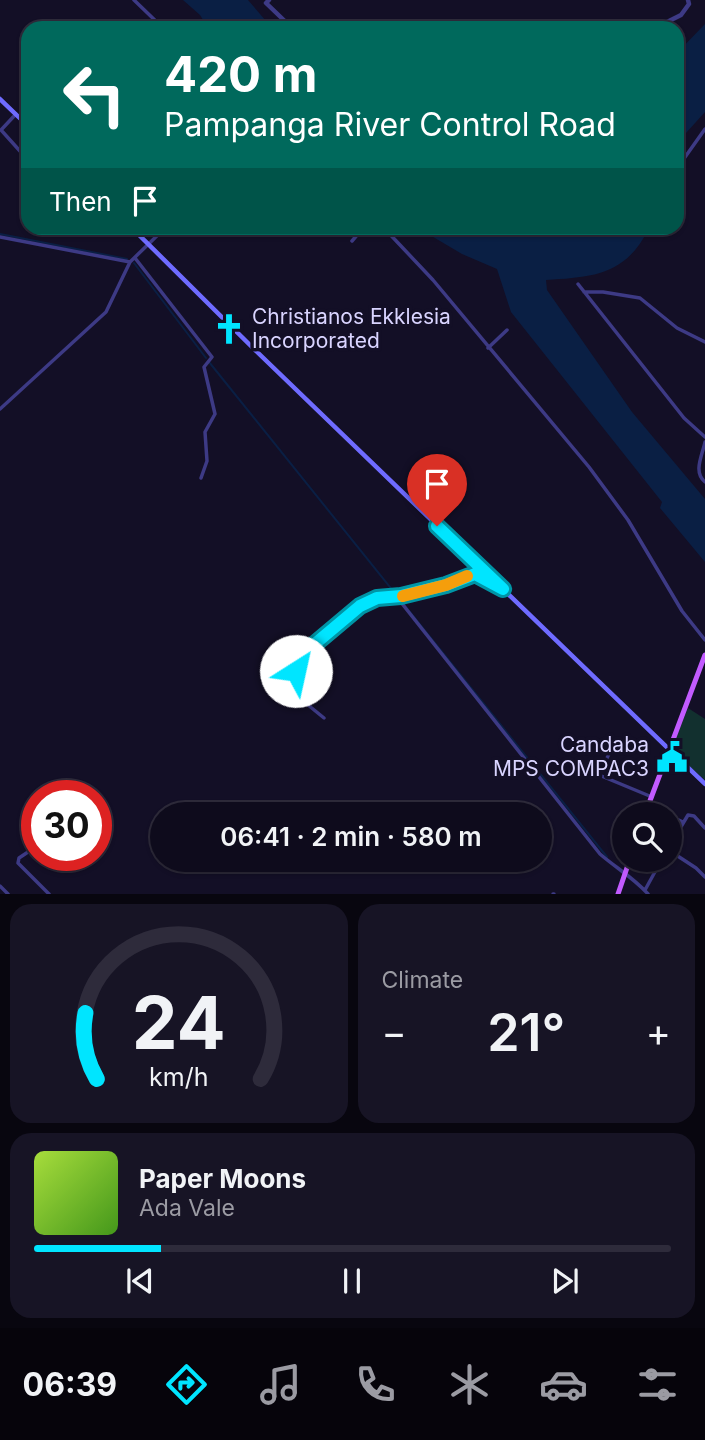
<!DOCTYPE html>
<meta charset="utf-8">
<style>
:root{--surface:#0e0b1c;--page:#171425;--text:#f1f3f6;--muted:#9b9ba3;--line:#2e2b3b;--accent:#00e5ff}
body{margin:0;font-family:Inter,sans-serif;background:var(--page);color:var(--text);height:100vh;display:flex;flex-direction:column;font-size:26px;white-space:nowrap}
*{box-sizing:border-box;margin:0}
p{font-size:23px;color:var(--muted)}
.icon{flex:none;width:38px;height:38px;fill:none;stroke:currentColor;stroke-width:2;stroke-linecap:round;stroke-linejoin:round}
.map{position:relative;height:894px;overflow:hidden}
.panel{display:flex;flex-direction:column;gap:10px;padding:10px;background:#08060f;flex:1}
.panel>*{flex:none}
.top-card{position:absolute;left:21px;top:21px;width:663px;height:214px;border-radius:21px;box-shadow:0 2px 5px #0004,0 0 0 2px var(--line);background:#00695c;color:#fff;overflow:hidden}
.fabs{position:absolute;left:612px;top:802px;display:grid;gap:14px}
.fabs a{display:grid;place-items:center;width:70px;height:70px;border-radius:50%;background:var(--surface);box-shadow:0 2px 5px #0004,0 0 0 2px var(--line);font-size:35px}
.speed{position:absolute;left:21px;top:780px;display:flex;gap:14px;font-size:35px;font-weight:700;text-align:center}
.speed>*{display:grid;place-content:center;width:91px;height:91px;border-radius:50%;background:var(--surface);box-shadow:0 2px 5px #0004,0 0 0 2px var(--line);line-height:1}
.speed .limit{border:10px solid #d22;background:#fff;color:#111}
.pin{position:absolute;display:grid;place-items:center;width:60px;height:60px;color:#fff;margin:-72px -30px;border-radius:50% 50% 50% 0;rotate:-45deg;box-shadow:0 0 7px #0007}
.pin .icon{rotate:45deg}
.me{position:absolute;width:77px;margin:-38px;rotate:35deg;stroke-linejoin:round;filter:drop-shadow(0 0 5px #0008)}
.turn{display:flex;align-items:center;gap:24px;height:147px;padding:0 28px;font-size:32px}
.turn .icon{width:91px;height:91px;stroke-width:2.5}
.turn b{display:block;font-size:49px;line-height:60px}
.then{display:flex;align-items:center;height:66px;padding:0 28px;background:#0003;gap:14px;font-size:26px}
.big{font-size:52px;font-weight:600;line-height:1.1}
.panel .card{flex:1;display:flex;flex-direction:column;justify-content:center;gap:10px;min-width:0;padding:0 24px;border-radius:21px;background:var(--page)}
.panel .dial{align-items:center;gap:0}
.dial svg{height:182px;overflow:visible;fill:none;stroke:var(--line);stroke-width:7;stroke-linecap:round;text-anchor:middle}
.dial text{fill:var(--text);stroke:none}
.song{display:flex;align-items:center;gap:21px}
.cover{width:84px;height:84px;border-radius:10px;background:linear-gradient(135deg,hsl(80 70% 55%),hsl(100 70% 35%))}
.played{height:7px;border-radius:4px;background:linear-gradient(90deg,var(--accent) 20%,var(--line) 20%)}
.keys{display:flex;justify-content:space-around;direction:ltr}
.heat{display:flex;justify-content:space-between;align-items:center;font-size:38px;direction:ltr}
.panel .tiles{flex:1;display:grid;gap:10px;grid-template-columns:1fr 1fr}
.card:last-child{grid-column:span 2}
.trip{position:absolute;left:150px;top:802px;width:402px;height:70px;border-radius:35px;background:var(--surface);box-shadow:0 2px 5px #0004,0 0 0 2px var(--line);font-weight:600;line-height:70px;text-align:center}
.dock{display:flex;height:112px;justify-content:space-around;align-items:center;background:#06040b;color:var(--muted)}
.dock .icon{width:49px;height:49px}
.dock .selected{color:var(--accent)}
.dock b{font-size:32px;color:var(--text)}
.map>svg:first-child{display:block}
.green{fill:#12302f}
.water{fill:#0a1f44}
.lines{fill:none;stroke-linecap:round;stroke-linejoin:round}
.stream{stroke:#0a1f44;stroke-width:2}
.minor{stroke:#3d3a85;stroke-width:3.5}
.tertiary{stroke:#3d3a85;stroke-width:4.5}
.secondary{stroke:#6f6bff;stroke-width:4.5}
.primary{stroke:#c25bff;stroke-width:5}
.route-casing{stroke:#0095a6;stroke-width:18}
.route{stroke:#00e5ff;stroke-width:12}
.slow{stroke:#f59e0b;stroke-width:12}
.labels{text-anchor:middle;stroke-width:7;stroke-linejoin:round;paint-order:stroke}
.poi-label{font-size:21px;fill:#d9d4ff;stroke:#130f26;text-anchor:start}
</style>
<div class="map">
<svg width="705" height="894" viewBox="0 0 705 894">
<rect width="100%" height="100%" fill="#130f26"/>
<path class="green" d="M 688,708 L 705,719 L 705,780 L 671,750 Z"/>
<path class="water" d="M 183,0 L 248,0 L 272,28 L 208,28 L 200,15 Z
M 705,24 L 705,112 L 677,143 L 677,53 Z
M 418,228 L 548,228 L 576,230 L 589,228 L 649,228 C 626,275 594,277 546,280 L 547,290 L 632,412 L 705,499 L 705,562 L 660,508 L 662,502 L 511,312 L 497,269 L 462,254 Z"/>
<g class="lines">
<path class="stream" d="M 0,234 L 127,259
M 134,263 L 206,358
M 209,362 L 607,857"/>
<path class="minor" d="M 134,0 L 163,28
M 16,114 L 1,130 L 28,160
M 683,160 L 705,129
M 384,228 L 433,280 L 589,467 L 628,520 L 682,611 L 705,640
M 0,237 L 130,262
M 352,241 L 363,228
M 135,258 L 212,357 L 204,367 L 215,414 L 205,432 L 207,461 L 201,478
M 578,284 L 684,418 L 705,437
M 584,292 L 603,292 L 640,298 L 677,328 L 705,342
M 488,348 L 507,330
M 0,409 L 106,312 L 130,262 L 165,228
M 705,442 C 702,456 693,472 705,482
M 396,596 L 600,854 C 616,868 634,878 648,894
M 324,718 L 297,696 L 292,687 L 296,671 L 310,648 L 324,634 L 360,605 L 377,598 L 401,596 L 445,585 L 475,574 L 498,586
M 616,739 L 599,775 L 652,797
M 649,804 L 667,814
M 670,816 L 683,822
M 670,845 L 688,815 L 694,816 L 705,828
M 37,846 L 19,858 L 18,863 L 49,894
M 670,851 L 696,868 L 705,877
M 0,886 L 8,894
M 645,890 L 662,859
M 553,894 L 554,894"/>
<path class="tertiary" d="M 269,0 L 266,3 L 292,28
M 655,28 L 681,15 L 689,4 L 688,0"/>
<path class="secondary" d="M 0,99 L 28,126
M 132,228 L 253,348 L 705,784"/>
<path class="primary" d="M 645,814 L 705,655
M 618,894 L 630,859"/>
</g>
<g class="lines">
<defs>
<path id="route" d="M 296,671 L 310,648 L 360,606 L 377,598 L 401,596 L 446,585 L 475,574 L 503,589 L 437,526"/>
</defs>
<use href="#route" class="route-casing"/>
<use href="#route" class="route"/>
<path class="slow" d="M 403,596 L 446,585 L 467,576"/>
</g>
<defs>
<symbol id="church-bare" viewBox="-9 -9 18 18"><path d="M-1.2-6h2.4v3.5h3.3v2.4h-3.3V6h-2.4V-.1h-3.3v-2.4h3.3Z" fill="#00e5ff" stroke="#130f26" stroke-width="2.5" paint-order="stroke"/></symbol>
<symbol id="civic-bare" viewBox="-9 -9 18 18"><path d="M-.6-6.5H3V-4.5H.6V-3L4-1V1h2V6H-6V1h2V-1L-.6-3ZM-1.2 2.5V6h2.4V2.5Z" fill="#00e5ff" stroke="#130f26" stroke-width="2.5" paint-order="stroke"/></symbol>
</defs>
<g fill-rule="evenodd">
<use href="#church-bare" x="207" y="307" width="44" height="44"/>
<use href="#civic-bare" x="650" y="735" width="44" height="44"/>
</g>
<g class="labels">
<g class="poi-label">
<text x="252" y="324">Christianos Ekklesia<tspan x="252" dy="24">Incorporated</tspan></text>
<text x="649" y="752" text-anchor="end">Candaba<tspan x="649" dy="24">MPS COMPAC3</tspan></text>
</g>
</g>
</svg>
<div class="fabs">
<a><svg class="icon" aria-label="search" viewBox="0 0 24 24"><circle cx="10" cy="10" r="6"/><path d="M15 15l6 6"/></svg></a>
</div>
<div class="speed"><div class="limit">30</div></div>
<div class="pin" style="left:437px;top:526px;background:#d93025"><svg class="icon" aria-label="arrive" viewBox="0 0 24 24"><path d="M6 21V4h12l-3 4 3 4H6"/></svg></div>
<svg class="me" style="left:296px;top:671px" viewBox="-20 -20 40 40"><circle r="19" fill="#fff"/><path d="M0-13L10 11 0 6-10 11z" fill="#00e5ff"/></svg>
<div class="trip">06:41 · 2 min · 580 m</div>
<div class="top-card">
<div class="turn"><svg class="icon" aria-label="left" viewBox="0 0 24 24"><path d="M17 20v-9H6M10 6l-5 5 5 5"/></svg><div><b>420 m</b>Pampanga River Control Road</div></div>
<div class="then">Then<svg class="icon" aria-label="arrive" viewBox="0 0 24 24"><path d="M6 21V4h12l-3 4 3 4H6"/></svg></div>
</div>
</div>
<section class="panel">
<div class="tiles">
<div class="card dial"><svg viewBox="0 0 100 80">
<path d="M14 69A42 42 0 1 1 86 69"/>
<path d="M14 69A42 42 0 0 1 9 40" stroke="#00e5ff"/>
<text x="50" y="56" font-size="32" font-weight="700">24</text>
<text x="50" y="72" font-size="11">km/h</text>
</svg></div>
<div class="card"><p>Climate</p>
<div class="heat"><a>−</a><b class="big">21°</b><a>+</a></div>
</div>
<div class="card">
<div class="song"><i class="cover"></i><div><b>Paper Moons</b><p>Ada Vale</p></div></div>
<div class="played"></div>
<div class="keys"><svg class="icon" aria-label="previous" viewBox="0 0 24 24"><path d="M18 5L8 12l10 7zM5 5v14"/></svg><svg class="icon" aria-label="pause" viewBox="0 0 24 24"><path d="M8 5v14M16 5v14"/></svg><svg class="icon" aria-label="next" viewBox="0 0 24 24"><path d="M6 5l10 7-10 7zM19 5v14"/></svg></div>
</div>
</div>
</section>
<nav class="dock">
<b>06:39</b>
<svg class="icon selected" aria-label="directions" viewBox="0 0 24 24"><path d="M12 3l9 9-9 9-9-9zM9 14v-3h6M13 9l2 2-2 2"/></svg>
<svg class="icon" aria-label="music" viewBox="0 0 24 24"><path d="M9 18V5l10-2v13"/><circle cx="6" cy="18" r="3"/><circle cx="16" cy="16" r="3"/></svg>
<svg class="icon" aria-label="phone" viewBox="0 0 24 24"><path d="M5 4h4l2 5-3 2q2 4 5 5l2-3 5 2v4C11 20 4 13 5 4z"/></svg>
<svg class="icon" aria-label="climate" viewBox="0 0 24 24"><path d="M12 3v18M4 7l16 10M4 17L20 7"/></svg>
<svg class="icon" aria-label="car" viewBox="0 0 24 24"><path d="M5 17H2v-5l4-1 3-4h7l3 4 3 1v5h-3M9 17h6M6 11h13"/><circle cx="7" cy="17" r="2"/><circle cx="17" cy="17" r="2"/></svg>
<svg class="icon" aria-label="filters" viewBox="0 0 24 24"><path d="M4 7h16M4 17h16"/><circle cx="9" cy="7" r="2"/><circle cx="15" cy="17" r="2"/></svg>
</nav>
